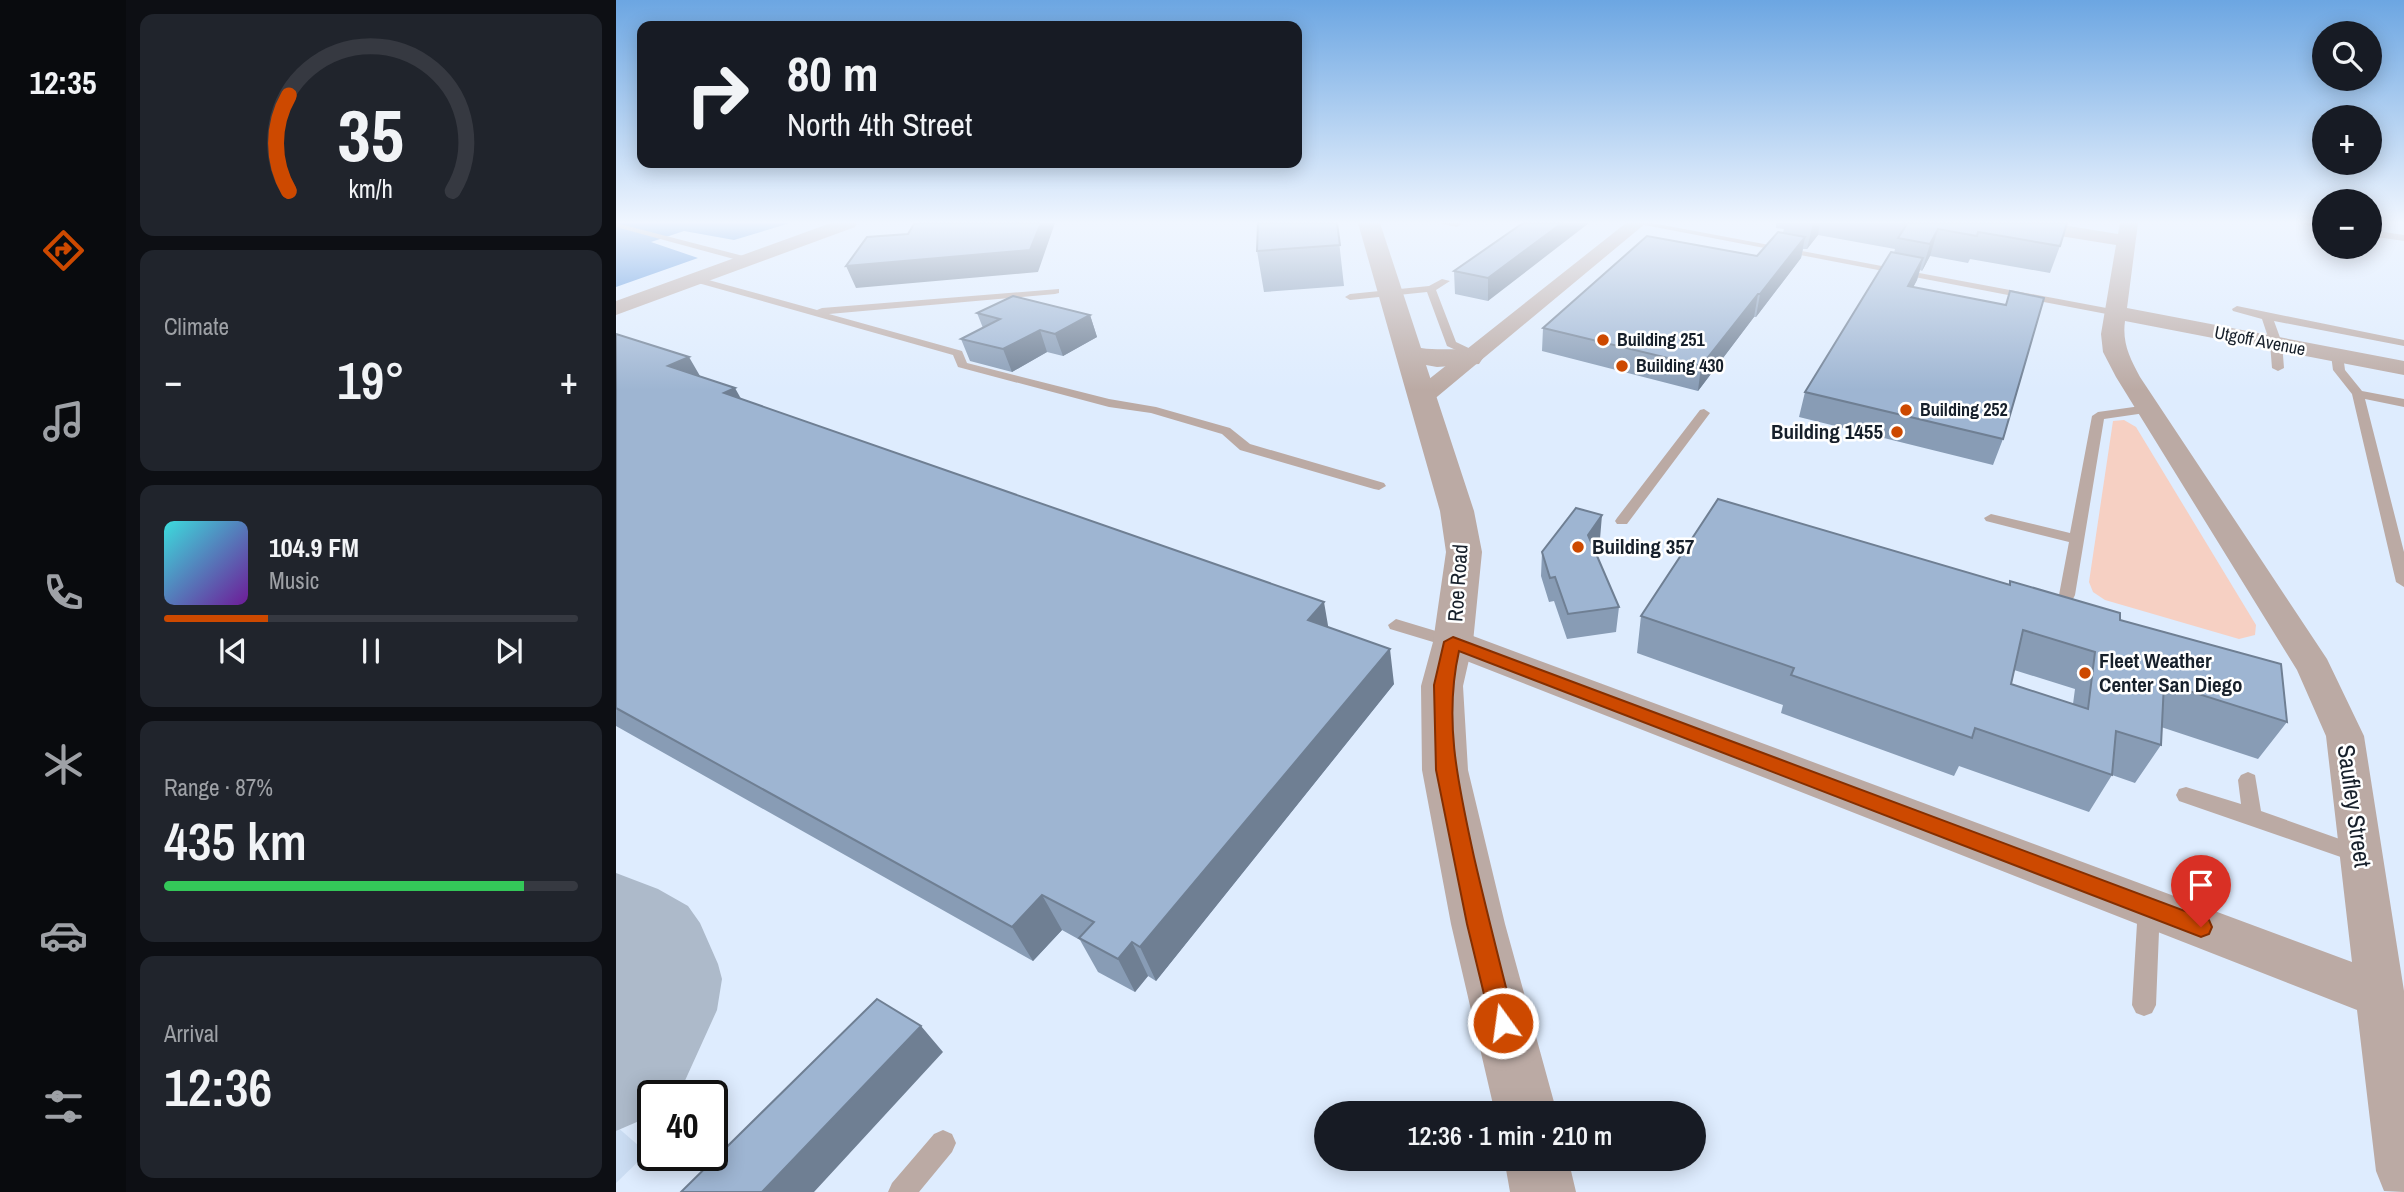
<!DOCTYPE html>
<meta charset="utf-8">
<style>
:root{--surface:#171b24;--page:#20242c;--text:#f1f3f6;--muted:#9ea1a6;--line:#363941;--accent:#cd4900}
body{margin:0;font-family:"Archivo Narrow",sans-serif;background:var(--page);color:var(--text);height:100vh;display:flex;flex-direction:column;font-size:26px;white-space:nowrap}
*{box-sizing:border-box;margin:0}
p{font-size:23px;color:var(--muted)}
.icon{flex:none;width:38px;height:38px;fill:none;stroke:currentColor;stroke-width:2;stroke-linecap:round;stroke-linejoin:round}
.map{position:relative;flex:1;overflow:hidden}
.panel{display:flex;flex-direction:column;gap:14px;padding:14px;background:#0d0f14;width:490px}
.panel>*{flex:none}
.banner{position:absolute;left:21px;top:21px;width:665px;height:147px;border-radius:14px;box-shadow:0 4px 18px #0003;background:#171b24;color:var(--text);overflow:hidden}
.buttons{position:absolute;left:1696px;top:21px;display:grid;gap:14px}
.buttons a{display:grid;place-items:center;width:70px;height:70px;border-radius:50%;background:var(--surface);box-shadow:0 4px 18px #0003;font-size:35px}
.speed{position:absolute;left:21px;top:1080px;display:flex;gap:14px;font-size:35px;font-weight:700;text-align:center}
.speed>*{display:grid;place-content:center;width:91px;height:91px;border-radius:50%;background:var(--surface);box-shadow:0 4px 18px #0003;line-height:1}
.speed .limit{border:4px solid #111;border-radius:10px;background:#fff;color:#111}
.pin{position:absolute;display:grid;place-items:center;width:60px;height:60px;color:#fff;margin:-72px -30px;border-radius:50% 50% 50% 0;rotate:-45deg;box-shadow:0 0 7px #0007}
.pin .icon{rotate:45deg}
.me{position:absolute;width:77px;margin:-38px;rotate:346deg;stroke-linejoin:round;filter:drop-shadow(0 0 5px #0008)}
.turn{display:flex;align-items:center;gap:24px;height:147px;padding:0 35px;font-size:32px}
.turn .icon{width:91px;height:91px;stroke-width:2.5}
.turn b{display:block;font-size:49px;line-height:60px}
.big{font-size:52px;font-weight:600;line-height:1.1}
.panel .tile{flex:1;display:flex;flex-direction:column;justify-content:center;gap:10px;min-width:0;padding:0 24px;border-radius:14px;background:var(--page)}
.panel .dial{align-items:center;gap:0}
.dial svg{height:182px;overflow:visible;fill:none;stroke:var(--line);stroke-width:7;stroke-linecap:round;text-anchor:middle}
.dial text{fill:var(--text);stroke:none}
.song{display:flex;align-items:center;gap:21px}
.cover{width:84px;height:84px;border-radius:10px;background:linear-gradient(135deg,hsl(180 70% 55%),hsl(280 70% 35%))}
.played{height:7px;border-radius:4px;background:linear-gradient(90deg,var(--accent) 25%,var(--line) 25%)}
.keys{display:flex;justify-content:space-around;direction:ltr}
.heat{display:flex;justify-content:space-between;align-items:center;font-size:38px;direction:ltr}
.charge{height:10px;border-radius:5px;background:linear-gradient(90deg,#34c759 87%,var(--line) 0)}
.trip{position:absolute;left:698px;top:1101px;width:392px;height:70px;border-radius:35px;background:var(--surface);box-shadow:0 4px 18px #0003;font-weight:600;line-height:70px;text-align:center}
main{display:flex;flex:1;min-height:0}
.dock{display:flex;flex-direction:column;width:126px;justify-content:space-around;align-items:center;background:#090b0e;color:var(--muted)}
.dock .icon{width:49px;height:49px}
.dock .current{color:var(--accent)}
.dock b{font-size:32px;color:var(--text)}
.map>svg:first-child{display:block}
.built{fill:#cbddf3}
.green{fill:#f6d0c3}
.water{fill:#5390d9}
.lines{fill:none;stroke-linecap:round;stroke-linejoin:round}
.taxiway{fill:#adbaca;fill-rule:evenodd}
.service{fill:#bbaaa4;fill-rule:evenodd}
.minor{fill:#bbaaa4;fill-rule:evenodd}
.tertiary{fill:#bbaaa4;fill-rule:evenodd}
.wall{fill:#889cb5;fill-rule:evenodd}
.shaded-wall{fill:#6f7f93}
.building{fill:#9eb5d2;stroke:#6f7f93;stroke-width:2;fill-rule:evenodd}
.route{fill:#cd4900;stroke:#852f00;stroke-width:2}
.poi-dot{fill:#cd4900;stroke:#fff;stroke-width:2.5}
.labels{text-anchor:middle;stroke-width:5;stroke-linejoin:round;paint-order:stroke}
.far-poi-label{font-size:18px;font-weight:bold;fill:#17202b;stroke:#fff;text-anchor:start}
.far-street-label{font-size:18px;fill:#17202b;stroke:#fff}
.poi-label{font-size:21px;font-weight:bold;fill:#17202b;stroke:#fff;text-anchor:start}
.street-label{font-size:21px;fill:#17202b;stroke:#fff}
.near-street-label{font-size:24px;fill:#17202b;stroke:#fff}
</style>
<main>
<nav class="dock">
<b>12:35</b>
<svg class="icon current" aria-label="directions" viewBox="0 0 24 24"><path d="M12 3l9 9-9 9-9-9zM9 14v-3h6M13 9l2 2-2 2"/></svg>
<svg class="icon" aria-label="music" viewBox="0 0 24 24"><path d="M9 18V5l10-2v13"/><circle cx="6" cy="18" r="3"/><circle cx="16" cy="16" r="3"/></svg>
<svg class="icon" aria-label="phone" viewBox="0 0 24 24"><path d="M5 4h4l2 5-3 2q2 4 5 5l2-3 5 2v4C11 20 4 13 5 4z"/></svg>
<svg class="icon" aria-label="climate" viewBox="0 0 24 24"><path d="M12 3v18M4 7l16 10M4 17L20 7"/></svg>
<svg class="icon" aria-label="car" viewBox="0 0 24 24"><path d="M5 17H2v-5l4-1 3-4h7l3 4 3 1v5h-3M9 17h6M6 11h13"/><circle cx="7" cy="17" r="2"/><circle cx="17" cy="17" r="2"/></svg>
<svg class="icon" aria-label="filters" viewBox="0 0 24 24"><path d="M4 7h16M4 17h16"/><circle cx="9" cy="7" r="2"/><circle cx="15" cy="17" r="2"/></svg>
</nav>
<section class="panel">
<div class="tile dial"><svg viewBox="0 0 100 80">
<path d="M14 69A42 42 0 1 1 86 69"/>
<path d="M14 69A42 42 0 0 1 14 27" stroke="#cd4900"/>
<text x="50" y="56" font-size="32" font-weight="700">35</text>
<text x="50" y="72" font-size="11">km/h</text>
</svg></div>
<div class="tile"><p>Climate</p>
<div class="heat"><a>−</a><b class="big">19°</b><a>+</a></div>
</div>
<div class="tile">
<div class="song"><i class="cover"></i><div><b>104.9 FM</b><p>Music</p></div></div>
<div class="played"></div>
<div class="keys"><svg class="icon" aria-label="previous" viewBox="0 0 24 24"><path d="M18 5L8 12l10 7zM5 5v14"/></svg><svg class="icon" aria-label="pause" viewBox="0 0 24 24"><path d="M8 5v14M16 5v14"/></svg><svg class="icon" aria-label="next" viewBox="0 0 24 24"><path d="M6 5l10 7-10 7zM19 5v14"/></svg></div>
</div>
<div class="tile"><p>Range · 87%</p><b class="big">435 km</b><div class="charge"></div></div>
<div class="tile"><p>Arrival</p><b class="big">12:36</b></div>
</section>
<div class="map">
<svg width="1788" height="1192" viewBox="0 0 1788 1192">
<rect width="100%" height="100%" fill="#deecfe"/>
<path class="built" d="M 0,1126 L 31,1153 L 0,1183 Z"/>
<path class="green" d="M 1508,420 L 1520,427 L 1640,625 L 1639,635 L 1623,639 L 1489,600 L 1477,592 L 1473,582 L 1497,421 Z"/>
<path class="water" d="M 0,223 L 174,223 L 118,240 L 68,231 L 35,242 L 82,258 L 0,287 Z"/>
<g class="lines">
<path class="taxiway" d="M 0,873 L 42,889 L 72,906 L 84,923 L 102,964 L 106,979 L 101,1010 L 67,1085 L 59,1096 L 37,1096 L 37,1115 L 0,1131 Z"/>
<path class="service" d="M 0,223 L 135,258 L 137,260 L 129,262 L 0,227 Z
M 823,223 L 845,223 L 845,224 L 841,227 Z
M 1018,223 L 1036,223 L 1501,310 L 1506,313 L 1501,316 Z
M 1682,223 L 1708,223 L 1708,229 Z
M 1754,230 L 1788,235 L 1788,241 L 1754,236 Z
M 78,276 L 201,310 L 206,308 L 443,289 L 443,293 L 439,294 L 213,314 L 346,351 L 351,363 L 493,399 L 540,407 L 614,428 L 634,444 L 768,483 L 770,486 L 763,490 L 758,489 L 624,450 L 606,434 L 535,413 L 493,407 L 342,367 L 337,355 L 75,281 L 73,279 Z
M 826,279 L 834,281 L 820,290 L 840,342 L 861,352 L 861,356 L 853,356 L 831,346 L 811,292 L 734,300 L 729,297 L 734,294 L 813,286 Z
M 1621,306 L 1788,340 L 1788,346 L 1658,321 L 1666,343 L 1668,368 L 1662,371 L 1656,368 L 1654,343 L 1646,319 L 1617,311 L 1616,309 Z
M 1721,352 L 1727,355 L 1729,370 L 1746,391 L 1788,399 L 1788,407 L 1749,399 L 1788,552 L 1788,587 L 1780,582 L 1736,394 L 1717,370 L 1715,355 Z
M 1532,405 L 1538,409 L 1536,412 L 1488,419 L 1459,595 L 1457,599 L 1445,599 L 1443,595 L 1453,542 L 1370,521 L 1368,518 L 1375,514 L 1454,533 L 1476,416 L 1482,412 Z
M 1088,409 L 1094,413 L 1011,524 L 1001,524 L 999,521 L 1001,518 L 1084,410 Z
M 780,619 L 843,638 L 845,642 L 837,648 L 774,629 L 772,625 Z
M 1632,772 L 1639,775 L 1645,811 L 1749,848 L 1752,854 L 1749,860 L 1742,863 L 1563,801 L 1560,795 L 1563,789 L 1570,787 L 1625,804 L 1622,780 L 1625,775 Z
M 1533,897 L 1541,900 L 1544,907 L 1540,1005 L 1536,1013 L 1528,1016 L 1520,1013 L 1516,1005 L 1522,907 L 1525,900 Z
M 327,1130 L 336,1134 L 340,1143 L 336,1152 L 303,1192 L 272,1192 L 276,1183 L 318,1134 Z"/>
<path class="minor" d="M 215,223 L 241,223 L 239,227 L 0,315 L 0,301 Z
M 1010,223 L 1030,223 L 816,401 L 807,404 L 798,401 L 794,396 L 798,391 Z
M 1391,223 L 1434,223 L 1502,234 L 1504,223 L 1522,223 L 1511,308 L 1788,361 L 1788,375 L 1509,321 C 1506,343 1514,358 1524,377 L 1711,659 L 1748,736 L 1788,991 L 1788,1192 L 1768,1191 L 1760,1171 L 1741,1010 L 825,651 L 819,642 L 825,633 L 837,630 L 849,633 L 1736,962 L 1710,736 L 1681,670 L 1500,377 L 1487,352 L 1485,334 L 1500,245 L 1400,229 Z"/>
<path class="tertiary" d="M 742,223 L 764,223 L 805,348 C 824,351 844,347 863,352 L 867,358 L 863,364 L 821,367 L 810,365 L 858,511 L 866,552 L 857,642 L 847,686 L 852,770 L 889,924 L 941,1113 L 879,1113 L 835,924 L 806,770 L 805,686 L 817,642 L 830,552 L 824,511 Z
M 888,1158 L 952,1158 L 960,1192 L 894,1192 Z"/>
</g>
<path class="wall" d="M 721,223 L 728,286 L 648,292 L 641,251 Z
M 907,223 L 872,301 L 839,294 L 838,271 Z
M 1160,223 L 1451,223 L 1444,246 L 1434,273 L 1354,259 L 1352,263 L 1314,256 L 1306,271 L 1304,270 L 1301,280 L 1297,287 L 1390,305 L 1394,291 L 1387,439 L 1377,465 L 1183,417 L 1189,392 L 1278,253 L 1279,249 L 1202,235 L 1191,249 L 1187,249 L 1185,258 L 1140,317 L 1138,317 L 1082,391 L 926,351 L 927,328 L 1141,256 L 1167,232 L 1168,229 L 1160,228 Z
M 361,313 L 474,315 L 481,337 L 447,356 L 431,352 L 396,372 L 354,361 L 345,339 L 367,328 Z
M 0,334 L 84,377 L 125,399 L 712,627 L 778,684 L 540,981 L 532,976 L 519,992 L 482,972 L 464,940 L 446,930 L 417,961 L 0,726 Z
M 984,539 L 978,548 L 1003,607 L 1000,632 L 951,639 L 938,601 L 933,602 L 925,576 L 926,552 Z
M 1394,581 L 1504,620 L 1671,722 L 1642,759 L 1545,727 L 1545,745 L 1519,783 L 1496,775 L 1473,812 L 1343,766 L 1338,776 L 1165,713 L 1167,705 L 1021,653 L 1025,616 L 1393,584 ZM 1398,670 L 1459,689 L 1457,704 L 1395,684 Z"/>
<path class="shaded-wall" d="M 425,223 L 439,223 L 422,272 L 240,288 L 230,266 Z
M 946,223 L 973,223 L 872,301 L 872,278 Z
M 1197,223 L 1204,223 L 1202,235 L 1191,249 Z
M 1322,229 L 1314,256 L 1306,271 L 1314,244 Z
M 1189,237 L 1185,258 L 1140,317 L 1144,294 Z
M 1307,258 L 1301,280 L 1286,309 L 1292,286 Z
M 1142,294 L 1138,317 L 1082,391 L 1085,366 Z
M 474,315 L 481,337 L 447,356 L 439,334 Z
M 424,330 L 431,352 L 396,372 L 387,349 Z
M 73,357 L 91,388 L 52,366 Z
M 119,388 L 137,420 L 108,393 Z
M 986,515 L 984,539 L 971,558 L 972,535 Z
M 708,602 L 714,637 L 692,620 Z
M 774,649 L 778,684 L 540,981 L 524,947 Z
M 426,895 L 446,930 L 417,961 L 396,927 Z
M 516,942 L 532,976 L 519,992 L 502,959 Z
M 305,1026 L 327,1052 L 198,1192 L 146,1192 Z"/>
<path class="building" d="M 304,223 L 425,223 L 414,250 L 230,266 L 251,237 L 292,234 L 298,224 Z
M 642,223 L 721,223 L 724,245 L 641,251 Z
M 907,223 L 946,223 L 872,278 L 838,271 Z
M 1285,223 L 1451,223 L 1444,246 L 1362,232 L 1361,236 L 1322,229 L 1314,244 L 1282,238 L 1291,224 Z
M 1162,232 L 1189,237 L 1144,294 L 1142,294 L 1085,366 L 927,328 L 1031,236 L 1141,256 Z
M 1275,252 L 1307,258 L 1292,286 L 1390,305 L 1394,291 L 1428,298 L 1387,439 L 1189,392 Z
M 397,296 L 474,315 L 439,334 L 424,330 L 387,349 L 345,339 L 384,319 L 361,313 Z
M 0,334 L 73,357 L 52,366 L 119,388 L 108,393 L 708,602 L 692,620 L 774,649 L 524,947 L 516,942 L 502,959 L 463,938 L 478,922 L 426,895 L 396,927 L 0,708 Z
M 1102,499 L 1394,585 L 1394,581 L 1504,613 L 1504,620 L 1665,664 L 1671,722 L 1548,683 L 1545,745 L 1500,731 L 1496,775 L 1359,728 L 1356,738 L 1175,675 L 1178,668 L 1025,616 ZM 1407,630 L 1479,652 L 1472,709 L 1395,684 Z
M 960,508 L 986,515 L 972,535 L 1003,607 L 952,614 L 939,577 L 934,578 L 926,552 Z
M 261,999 L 305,1026 L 146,1192 L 65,1192 Z"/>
<linearGradient id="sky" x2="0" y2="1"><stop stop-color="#6ca6e2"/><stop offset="0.57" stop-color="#f0f6ff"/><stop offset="1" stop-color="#f0f6ff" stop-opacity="0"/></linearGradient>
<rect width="1788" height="390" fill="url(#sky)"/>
<path class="route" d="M 837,637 L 1593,920 L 1596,927 L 1593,934 L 1585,937 L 843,651 C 827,722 843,787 858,857 C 871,913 885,968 899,1023 L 896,1031 L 887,1035 L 879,1031 L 875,1023 L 851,924 L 820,770 L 818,685 L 828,642 Z"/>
<g class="poi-dot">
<circle cx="987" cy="340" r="7"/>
<circle cx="1006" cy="366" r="7"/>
<circle cx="1290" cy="410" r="7"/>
<circle cx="1281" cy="432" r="7"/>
<circle cx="962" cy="547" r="7"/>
<circle cx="1469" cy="673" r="7"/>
</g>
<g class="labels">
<g class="far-poi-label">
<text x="1001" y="346">Building 251</text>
<text x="1020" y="372">Building 430</text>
<text x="1304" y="416">Building 252</text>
</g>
<g class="far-street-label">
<text transform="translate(1644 341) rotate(11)" y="6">Utgoff Avenue</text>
</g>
<g class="poi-label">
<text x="1267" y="439" text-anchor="end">Building 1455</text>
<text x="976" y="554">Building 357</text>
<text x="1483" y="668">Fleet Weather<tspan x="1483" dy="24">Center San Diego</tspan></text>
</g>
<g class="street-label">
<text transform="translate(842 583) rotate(-86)" y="7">Roe Road</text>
</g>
<g class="near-street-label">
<text transform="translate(1738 806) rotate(82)" y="8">Saufley Street</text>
</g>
</g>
</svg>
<div class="buttons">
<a><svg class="icon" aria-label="search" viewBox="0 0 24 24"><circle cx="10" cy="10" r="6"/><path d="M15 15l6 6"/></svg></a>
<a>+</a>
<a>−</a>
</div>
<div class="speed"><div class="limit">40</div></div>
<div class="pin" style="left:1585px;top:927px;background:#d93025"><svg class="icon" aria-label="arrive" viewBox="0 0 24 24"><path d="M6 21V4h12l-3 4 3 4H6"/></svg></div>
<svg class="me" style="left:887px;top:1023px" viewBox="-20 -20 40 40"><circle r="17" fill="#cd4900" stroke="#fff" stroke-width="3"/><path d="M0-11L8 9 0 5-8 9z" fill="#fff"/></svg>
<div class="trip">12:36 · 1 min · 210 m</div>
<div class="banner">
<div class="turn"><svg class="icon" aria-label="right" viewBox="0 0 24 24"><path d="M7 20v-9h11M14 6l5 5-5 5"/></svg><div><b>80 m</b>North 4th Street</div></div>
</div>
</div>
</main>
